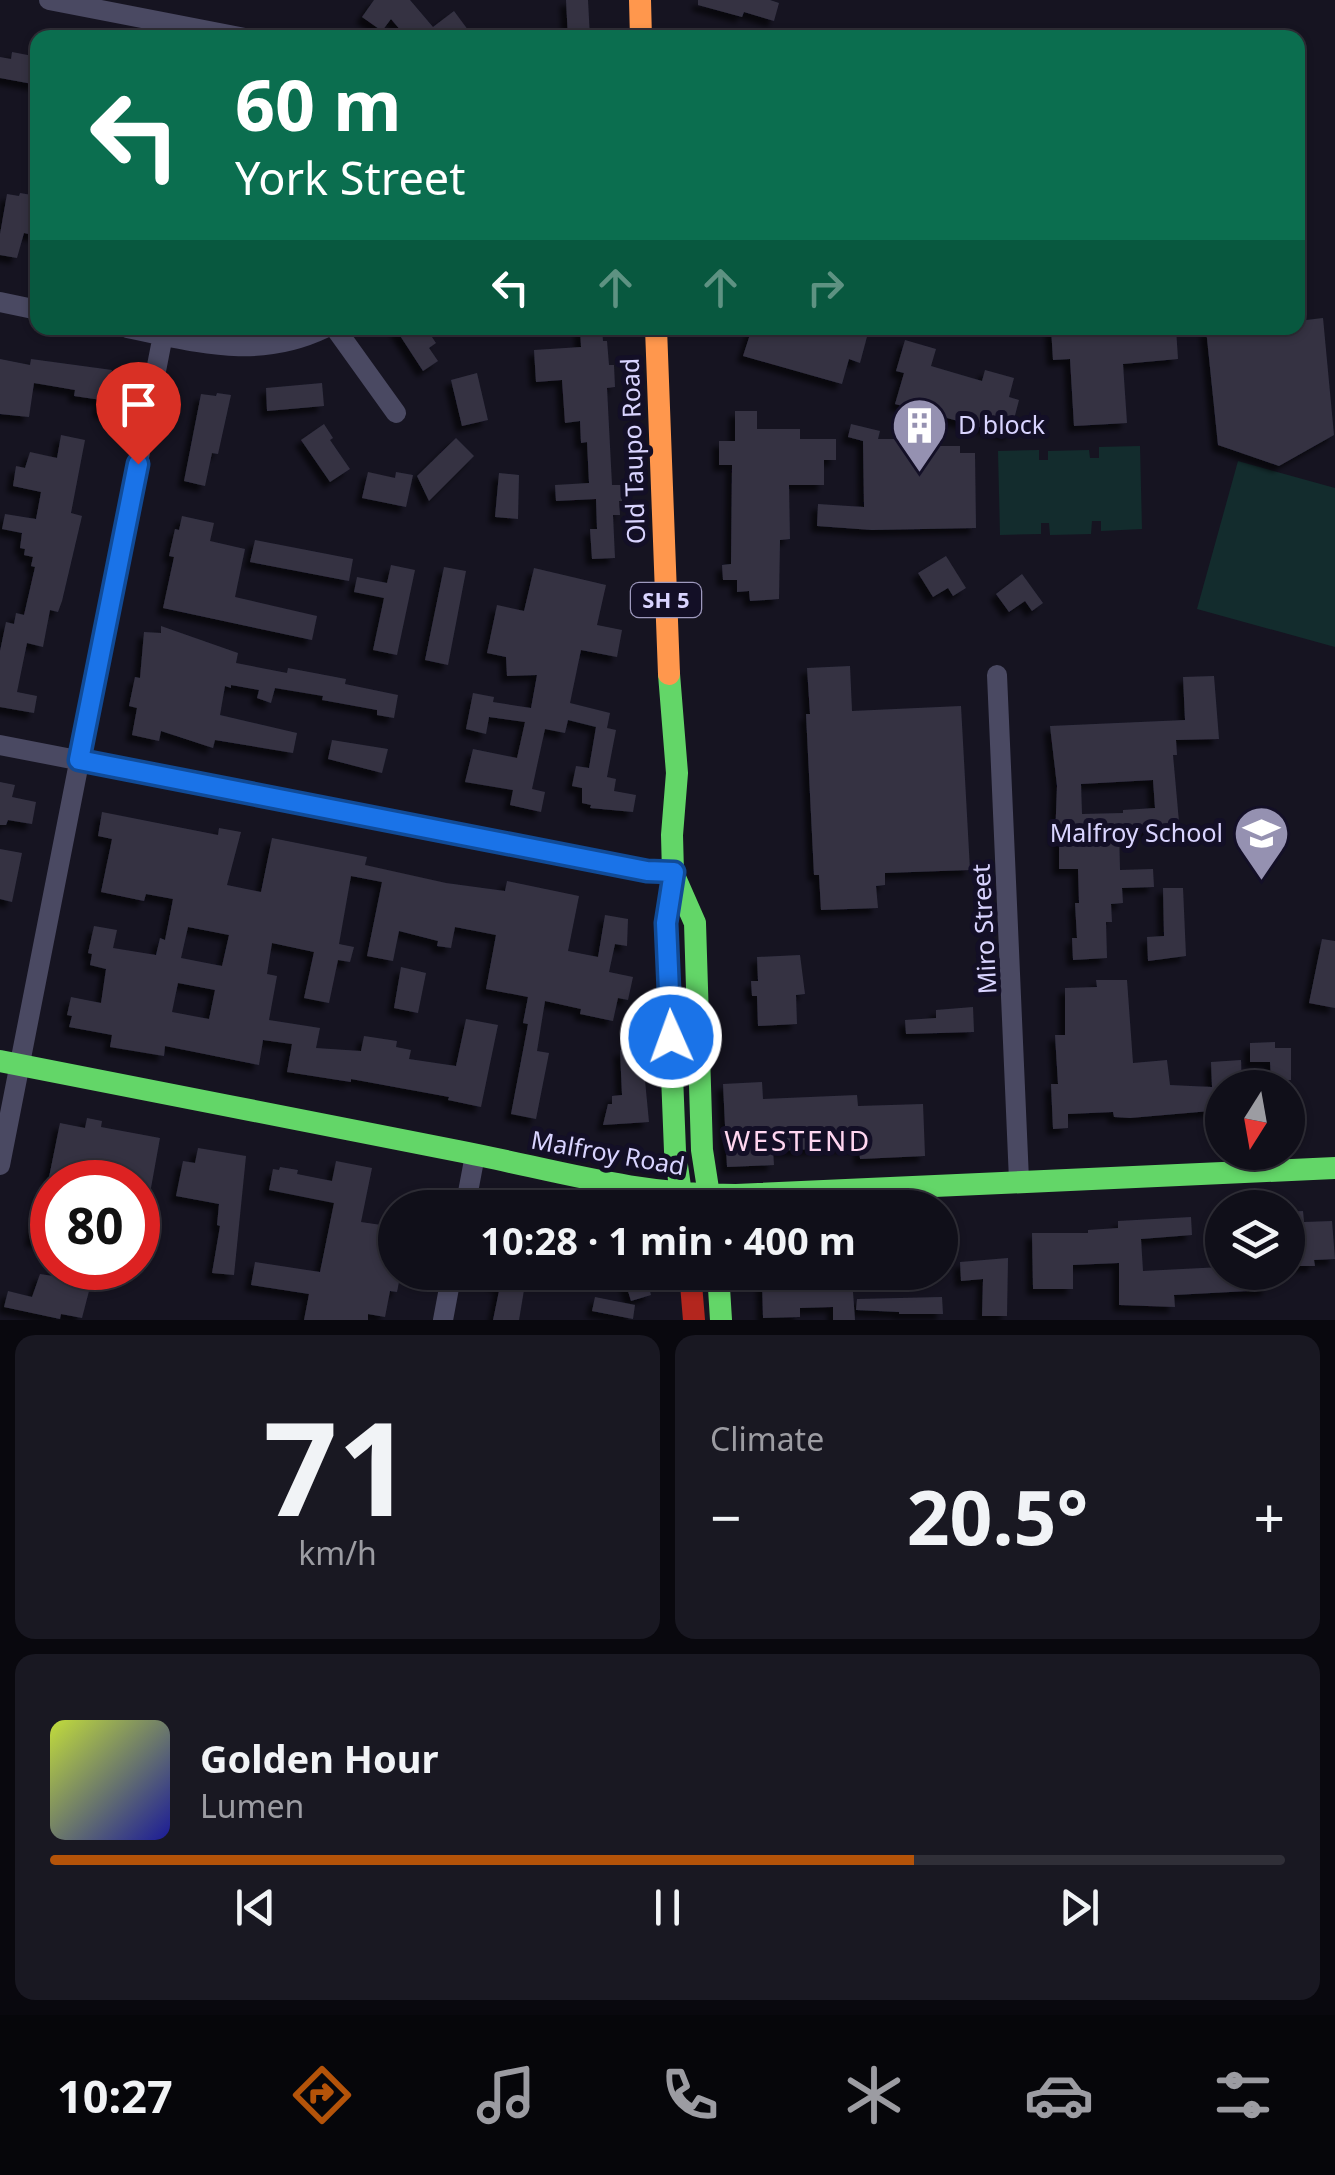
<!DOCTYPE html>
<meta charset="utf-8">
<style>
:root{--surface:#100f19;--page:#191822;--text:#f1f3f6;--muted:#9c9ca2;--line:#302f38;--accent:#b45309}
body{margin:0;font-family:"Noto Sans",sans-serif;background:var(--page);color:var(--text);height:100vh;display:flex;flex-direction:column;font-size:38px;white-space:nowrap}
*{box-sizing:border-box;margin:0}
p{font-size:32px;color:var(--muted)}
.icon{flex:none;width:55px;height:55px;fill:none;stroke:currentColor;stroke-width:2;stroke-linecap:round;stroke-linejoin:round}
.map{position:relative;height:1320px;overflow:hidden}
.panel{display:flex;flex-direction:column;gap:15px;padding:15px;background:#09080e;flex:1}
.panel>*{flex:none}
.top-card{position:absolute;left:30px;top:30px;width:1275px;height:305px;border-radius:20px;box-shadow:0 2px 8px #0004,0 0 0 2px var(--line);background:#0b6e4f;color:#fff;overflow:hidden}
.needle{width:65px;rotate:191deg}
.buttons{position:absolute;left:1205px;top:1070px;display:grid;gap:20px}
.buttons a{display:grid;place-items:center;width:100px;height:100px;border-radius:50%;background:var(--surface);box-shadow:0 2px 8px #0004,0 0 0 2px var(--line);font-size:50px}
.speed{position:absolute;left:30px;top:1160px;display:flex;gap:20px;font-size:50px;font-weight:700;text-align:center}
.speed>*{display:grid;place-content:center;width:130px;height:130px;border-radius:50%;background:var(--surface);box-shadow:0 2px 8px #0004,0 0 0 2px var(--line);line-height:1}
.speed .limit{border:15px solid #d22;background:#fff;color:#111}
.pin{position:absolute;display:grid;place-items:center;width:85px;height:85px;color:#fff;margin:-102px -42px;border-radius:50% 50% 50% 0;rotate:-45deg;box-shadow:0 0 10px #0007}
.pin .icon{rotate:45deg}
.me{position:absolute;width:110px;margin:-55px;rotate:358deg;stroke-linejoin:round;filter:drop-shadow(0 0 8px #0008)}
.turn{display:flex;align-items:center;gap:35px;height:210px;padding:0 40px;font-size:45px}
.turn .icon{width:130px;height:130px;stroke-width:2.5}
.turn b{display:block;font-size:70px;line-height:85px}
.lanes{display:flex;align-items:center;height:95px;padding:0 40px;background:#0003;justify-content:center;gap:50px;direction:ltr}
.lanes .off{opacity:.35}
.big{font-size:75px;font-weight:700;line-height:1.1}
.panel .card{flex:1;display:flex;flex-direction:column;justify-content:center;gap:15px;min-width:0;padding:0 35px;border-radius:20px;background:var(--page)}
.panel .dial{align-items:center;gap:0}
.dial b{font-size:130px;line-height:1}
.song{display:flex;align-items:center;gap:30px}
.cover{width:120px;height:120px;border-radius:15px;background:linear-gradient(135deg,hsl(70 70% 55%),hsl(240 70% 35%))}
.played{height:10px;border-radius:5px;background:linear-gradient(90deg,var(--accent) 70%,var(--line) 70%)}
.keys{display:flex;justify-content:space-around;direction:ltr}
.heat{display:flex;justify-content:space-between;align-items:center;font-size:55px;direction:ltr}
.panel .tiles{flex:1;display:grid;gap:15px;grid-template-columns:1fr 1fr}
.card:last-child{grid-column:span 2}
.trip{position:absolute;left:378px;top:1190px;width:580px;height:100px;border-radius:50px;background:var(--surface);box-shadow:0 2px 8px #0004,0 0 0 2px var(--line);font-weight:700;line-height:100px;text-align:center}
.menu{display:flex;height:160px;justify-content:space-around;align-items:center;background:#06060a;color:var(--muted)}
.menu .icon{width:70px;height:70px}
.menu .on{color:var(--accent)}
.menu b{font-size:45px;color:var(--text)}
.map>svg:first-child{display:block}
.grass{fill:#132c2d}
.building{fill:#343243;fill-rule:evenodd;filter:url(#shadow)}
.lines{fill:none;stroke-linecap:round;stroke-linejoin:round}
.street{stroke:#4a4962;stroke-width:20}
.fast{stroke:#63d668;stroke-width:22}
.slow{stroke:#ff974d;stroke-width:22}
.jam{stroke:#b3261e;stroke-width:22}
.route-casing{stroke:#114b97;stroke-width:25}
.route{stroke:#1a73e8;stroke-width:18}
.labels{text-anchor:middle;stroke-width:10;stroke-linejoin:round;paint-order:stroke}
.shield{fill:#130f26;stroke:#9e99be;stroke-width:2.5}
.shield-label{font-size:22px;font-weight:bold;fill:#d9d4ff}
.poi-label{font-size:25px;fill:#d9d4ff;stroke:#130f26;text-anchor:start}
.street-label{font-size:25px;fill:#d9d4ff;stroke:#130f26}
.neighbourhood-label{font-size:28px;letter-spacing:2.5px;fill:#ffd6f0;stroke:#130f26}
</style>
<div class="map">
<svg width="1335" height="1320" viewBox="0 0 1335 1320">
<defs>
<filter id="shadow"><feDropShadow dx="-6" dy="6" stdDeviation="2.5" flood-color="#0009"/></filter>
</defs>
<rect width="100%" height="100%" fill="#161421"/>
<path class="grass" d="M 1140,446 L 1142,529 L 1101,531 L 1101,521 L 1092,521 L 1091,534 L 1050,535 L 1049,523 L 1041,523 L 1041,534 L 1000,535 L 998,451 L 1039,450 L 1039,460 L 1048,460 L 1048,451 L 1089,450 L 1090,458 L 1099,458 L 1099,447 Z
M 1238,461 L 1335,488 L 1335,647 L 1197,609 Z"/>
<path class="building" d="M 374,0 L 410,0 L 433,27 L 454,11 L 474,38 L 407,38 L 391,19 L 382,31 L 362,17 Z
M 566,0 L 588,0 L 590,38 L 568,38 Z
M 698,0 L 770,0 L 779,3 L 774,21 L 744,12 L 742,17 L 698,5 Z
M 12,52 L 38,57 L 38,85 L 0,78 L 0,57 L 11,59 Z
M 20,193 L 38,196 L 38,236 L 24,233 L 17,258 L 0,255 L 0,234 L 7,194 L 19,196 Z
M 1323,318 L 1334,435 L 1279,466 L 1218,445 L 1206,329 L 1298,328 L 1298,321 Z
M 395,328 L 426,328 L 436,343 L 429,348 L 438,361 L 423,371 Z
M 580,328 L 602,328 L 603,341 L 607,341 L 609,365 L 614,365 L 615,387 L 607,388 L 612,485 L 621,485 L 622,501 L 619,501 L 620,515 L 613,515 L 615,558 L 592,559 L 590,529 L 597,529 L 596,499 L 556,501 L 555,485 L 589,483 L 587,442 L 581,443 L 580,421 L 565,423 L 562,380 L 536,382 L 534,350 L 581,347 Z
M 752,328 L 851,328 L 868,333 L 860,363 L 849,359 L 842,384 L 743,356 Z
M 1051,328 L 1176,328 L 1178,359 L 1123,364 L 1127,423 L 1074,426 L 1070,359 L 1053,360 Z
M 905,340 L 936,349 L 931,366 L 982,381 L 985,370 L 1014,378 L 1009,397 L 1019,400 L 1010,435 L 895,404 L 904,373 L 896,371 Z
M 0,359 L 30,365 L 31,359 L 112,370 L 107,396 L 118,399 L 114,415 L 98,411 L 101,400 L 74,396 L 75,390 L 34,383 L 29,417 L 0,414 Z
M 477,373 L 488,420 L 462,426 L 451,380 Z
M 322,383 L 324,406 L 267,411 L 266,388 Z
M 217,393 L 231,395 L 218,454 L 212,453 L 205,486 L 184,481 L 201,394 L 216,396 Z
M 735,411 L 757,411 L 757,429 L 800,429 L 800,439 L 836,439 L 836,460 L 824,460 L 824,485 L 789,485 L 790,539 L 780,540 L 779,599 L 750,601 L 749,591 L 737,592 L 737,580 L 723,580 L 722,565 L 731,564 L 732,465 L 719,465 L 719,441 L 735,441 Z
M 324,424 L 333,438 L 330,440 L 350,469 L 330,482 L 301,440 Z
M 851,424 L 880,431 L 878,439 L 936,439 L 936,446 L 960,446 L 960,453 L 975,453 L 976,528 L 872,530 L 817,526 L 818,504 L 864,507 L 863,441 L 848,437 Z
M 61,435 L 85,440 L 71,513 L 82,516 L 62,601 L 58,612 L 50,610 L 43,647 L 27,643 L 17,692 L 37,696 L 34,713 L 0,707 L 0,651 L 6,622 L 14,624 L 16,613 L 24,615 L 35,567 L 31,566 L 33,557 L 24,555 L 25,549 L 20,548 L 22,533 L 2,529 L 5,514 L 36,519 L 41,492 L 13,486 L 16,466 L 25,468 L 30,452 L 57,458 Z
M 456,438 L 474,456 L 429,501 L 417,476 Z
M 368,472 L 395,478 L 396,472 L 413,475 L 406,507 L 362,498 Z
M 499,473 L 519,475 L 518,519 L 495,517 Z
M 182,516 L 214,523 L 210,541 L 245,549 L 235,597 L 317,616 L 312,640 L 163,608 L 174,557 L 169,556 L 175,529 L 179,530 Z
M 255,540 L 353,559 L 349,581 L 250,562 Z
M 946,556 L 966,588 L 953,596 L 948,588 L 933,597 L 918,573 Z
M 391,565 L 415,570 L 397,655 L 373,650 L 384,598 L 354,592 L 357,577 L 387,583 Z
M 444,567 L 466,571 L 448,665 L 425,660 Z
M 534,568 L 606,585 L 597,625 L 622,630 L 617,657 L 581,650 L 570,703 L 610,713 L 607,728 L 616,730 L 607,777 L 616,779 L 614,791 L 636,795 L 633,812 L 590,808 L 591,805 L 582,803 L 582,788 L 572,786 L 576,766 L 589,768 L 596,727 L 568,720 L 565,733 L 545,729 L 532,789 L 545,792 L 541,812 L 510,805 L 513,790 L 465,782 L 473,749 L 517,758 L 525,722 L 489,717 L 486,734 L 466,729 L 473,693 L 494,697 L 493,702 L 531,708 L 537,675 L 507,676 L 506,657 L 487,653 L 497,605 L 524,611 Z
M 1022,574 L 1043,603 L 1032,611 L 1025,601 L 1009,612 L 996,594 Z
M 161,626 L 238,653 L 236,663 L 287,673 L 288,668 L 346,679 L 345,684 L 398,695 L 394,718 L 377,715 L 377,710 L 322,700 L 323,696 L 275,688 L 271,703 L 257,698 L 259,690 L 231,685 L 231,688 L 225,686 L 220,715 L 297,733 L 293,753 L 215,740 L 213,748 L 161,731 L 159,741 L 132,735 L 137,708 L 129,706 L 135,677 L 140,678 L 144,632 L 161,633 Z
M 850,666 L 852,711 L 961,706 L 970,870 L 885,873 L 885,885 L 876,886 L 878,908 L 821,910 L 819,875 L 814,875 L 806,714 L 810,714 L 807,668 Z
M 1214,676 L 1219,739 L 1176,740 L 1177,755 L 1173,755 L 1180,833 L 1148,834 L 1147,828 L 1119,829 L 1120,870 L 1153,869 L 1154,887 L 1122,888 L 1123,903 L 1111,904 L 1112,922 L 1106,922 L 1107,958 L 1073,960 L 1072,938 L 1077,938 L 1075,903 L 1079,903 L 1078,869 L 1059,869 L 1059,839 L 1055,839 L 1057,786 L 1050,726 L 1185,720 L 1183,677 ZM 1153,780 L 1155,808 L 1123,810 L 1123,813 L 1082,814 L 1081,784 Z
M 332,740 L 388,749 L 382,773 L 328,759 Z
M 0,782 L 15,785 L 12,797 L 36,802 L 32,824 L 8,820 L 6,825 L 0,825 Z
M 102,812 L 218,835 L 219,828 L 241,832 L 227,885 L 261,892 L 272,838 L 367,857 L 365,865 L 446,883 L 505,891 L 507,881 L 579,896 L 568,951 L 598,957 L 605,915 L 628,919 L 627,946 L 615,944 L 609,972 L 633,977 L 628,1000 L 618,998 L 613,1021 L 580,1014 L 581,1009 L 545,1001 L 537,1051 L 549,1053 L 536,1119 L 511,1114 L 528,1024 L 523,1023 L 528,997 L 486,989 L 496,935 L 455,927 L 451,948 L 437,946 L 438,941 L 399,931 L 393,961 L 367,956 L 382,882 L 351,876 L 339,944 L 354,947 L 350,962 L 338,960 L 329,1003 L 304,998 L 314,952 L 272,943 L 267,974 L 277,976 L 269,1020 L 320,1028 L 316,1048 L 361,1051 L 364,1036 L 397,1041 L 396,1047 L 411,1050 L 409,1059 L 456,1066 L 466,1019 L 498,1025 L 481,1107 L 448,1100 L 449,1097 L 351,1079 L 351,1082 L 287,1072 L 292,1044 L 263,1040 L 259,1065 L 165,1046 L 164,1056 L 110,1047 L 112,1035 L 69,1027 L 72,1016 L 67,1015 L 71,997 L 101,1003 L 106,969 L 90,965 L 92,954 L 88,953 L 94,926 L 117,930 L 113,948 L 156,955 L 160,938 L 165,940 L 173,899 L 146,894 L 144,901 L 101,892 L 112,839 L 98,836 ZM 188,927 L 229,935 L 222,966 L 181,958 ZM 178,983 L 215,990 L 209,1019 L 172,1012 Z
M 0,849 L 22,853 L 12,902 L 0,899 Z
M 1163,888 L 1183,888 L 1186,956 L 1148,961 L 1147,937 L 1164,936 Z
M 1322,939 L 1335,941 L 1335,1008 L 1309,1003 Z
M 800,955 L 805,994 L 796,995 L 797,1024 L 758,1026 L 757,996 L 752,996 L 751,981 L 758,981 L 757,957 Z
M 401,967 L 426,973 L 418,1013 L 394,1008 Z
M 1096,980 L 1127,980 L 1133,1063 L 1167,1060 L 1170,1085 L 1212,1087 L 1211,1062 L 1241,1060 L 1242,1088 L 1222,1088 L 1222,1110 L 1130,1118 L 1114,1117 L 1113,1112 L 1068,1114 L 1068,1128 L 1053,1129 L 1051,1084 L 1058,1084 L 1055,1035 L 1065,1035 L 1065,988 L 1097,987 Z
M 973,1007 L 974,1032 L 906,1034 L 905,1020 L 936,1018 L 936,1010 Z
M 1275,1042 L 1275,1048 L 1291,1048 L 1291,1080 L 1271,1081 L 1270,1062 L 1250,1062 L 1250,1043 Z
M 642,1049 L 649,1122 L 603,1125 L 608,1104 L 612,1104 L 612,1096 L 622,1095 L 620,1050 Z
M 762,1082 L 763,1099 L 857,1095 L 858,1106 L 923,1104 L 925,1156 L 860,1159 L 859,1147 L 773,1151 L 774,1165 L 727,1167 L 723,1084 Z
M 87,1118 L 102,1121 L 101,1127 L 160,1138 L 145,1221 L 138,1220 L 138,1182 L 48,1182 L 60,1123 L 85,1128 Z
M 198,1148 L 246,1156 L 234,1275 L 212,1273 L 220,1226 L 217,1225 L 219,1204 L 176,1196 L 183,1161 L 195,1163 Z
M 336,1161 L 372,1168 L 361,1222 L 395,1227 L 395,1272 L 401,1272 L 397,1292 L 390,1291 L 385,1317 L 368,1314 L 368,1320 L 304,1320 L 309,1294 L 251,1285 L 255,1262 L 320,1272 L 334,1203 L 269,1190 L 273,1169 L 279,1170 L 280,1167 L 298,1170 L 297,1174 L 332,1181 Z
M 40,1191 L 52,1193 L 52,1245 L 31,1240 Z
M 1303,1211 L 1304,1222 L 1332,1221 L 1335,1259 L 1314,1260 L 1315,1266 L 1299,1266 L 1298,1256 L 1288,1257 L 1288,1212 Z
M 1191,1217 L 1192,1235 L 1141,1239 L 1143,1271 L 1222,1267 L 1222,1272 L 1267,1272 L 1268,1290 L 1174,1295 L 1175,1307 L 1119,1305 L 1119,1263 L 1073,1265 L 1073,1289 L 1033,1289 L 1032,1233 L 1088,1233 L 1088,1230 L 1118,1228 L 1118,1221 Z
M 1008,1258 L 1007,1316 L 982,1316 L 983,1279 L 961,1281 L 960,1262 Z
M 54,1268 L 95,1268 L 82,1318 L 61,1314 L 60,1319 L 4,1307 L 8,1291 L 32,1297 L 40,1274 L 53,1276 Z
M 495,1272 L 527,1272 L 519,1320 L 493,1320 L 500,1286 L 493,1285 Z
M 622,1272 L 649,1272 L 653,1285 L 649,1287 L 651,1295 L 631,1301 Z
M 831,1278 L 852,1278 L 855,1320 L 833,1320 L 833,1307 L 800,1308 L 800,1317 L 763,1318 L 762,1280 L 804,1279 L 804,1285 L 832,1284 Z
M 595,1297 L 635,1305 L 633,1319 L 592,1311 Z
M 942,1297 L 943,1314 L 899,1314 L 899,1312 L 856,1310 L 857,1299 Z"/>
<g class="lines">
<path class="street" d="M 49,0 L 245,38
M 0,302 L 38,310
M 127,328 C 198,342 256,361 325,328
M 335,328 L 396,413
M 997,675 L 1019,1180
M 0,745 L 652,872 L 673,873
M 0,1165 L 163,335
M 465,1208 L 475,1155
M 443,1320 L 452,1272"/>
<path class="fast" d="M 669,674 L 677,773 L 672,835 L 673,873 L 666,923 L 675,1151 L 683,1208
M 673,873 L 695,923 L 702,1150 L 711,1208
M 0,1061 C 153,1091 305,1121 458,1151 C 556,1170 633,1195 736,1195 L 1335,1168
M 718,1272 L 721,1320"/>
<path class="slow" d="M 640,0 L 641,38
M 656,328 L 669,674"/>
<path class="jam" d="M 690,1272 L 694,1320"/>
</g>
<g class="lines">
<defs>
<path id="route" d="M 138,464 L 79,760 L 647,871 L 674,872 L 666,923 L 671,1037"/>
</defs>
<use href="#route" class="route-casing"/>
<use href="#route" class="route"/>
</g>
<defs>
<symbol id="building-pin" viewBox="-11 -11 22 30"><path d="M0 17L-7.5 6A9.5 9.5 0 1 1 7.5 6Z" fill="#9591b1" stroke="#130f26"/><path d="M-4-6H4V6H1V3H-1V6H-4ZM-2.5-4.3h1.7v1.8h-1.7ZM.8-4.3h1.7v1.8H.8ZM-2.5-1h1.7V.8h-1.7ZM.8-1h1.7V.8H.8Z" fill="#fff"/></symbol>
<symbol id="school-pin" viewBox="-11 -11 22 30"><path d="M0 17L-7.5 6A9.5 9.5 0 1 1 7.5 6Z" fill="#9591b1" stroke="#130f26"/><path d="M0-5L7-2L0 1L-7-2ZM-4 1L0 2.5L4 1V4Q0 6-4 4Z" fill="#fff"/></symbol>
</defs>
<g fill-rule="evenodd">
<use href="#building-pin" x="888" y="394" width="63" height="86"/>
<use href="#school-pin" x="1230" y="802" width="63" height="86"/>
</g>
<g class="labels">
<rect class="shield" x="631" y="583" width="70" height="34" rx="8"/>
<g class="shield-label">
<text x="666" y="608">SH 5</text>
</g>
<g class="poi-label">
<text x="958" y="434">D block</text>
<text x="1223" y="842" text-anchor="end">Malfroy School</text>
</g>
<g class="street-label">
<text transform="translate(633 451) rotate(-92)" y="9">Old Taupo Road</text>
<text transform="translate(984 929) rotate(-93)" y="9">Miro Street</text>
<text transform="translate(608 1153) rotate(10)" y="9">Malfroy Road</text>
</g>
<g class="neighbourhood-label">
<text x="798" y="1151">WESTEND</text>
</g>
</g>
</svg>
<div class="buttons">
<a><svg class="needle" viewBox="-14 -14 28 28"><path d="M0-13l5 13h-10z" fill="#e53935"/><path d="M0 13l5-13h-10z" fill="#9c9ca2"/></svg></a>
<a><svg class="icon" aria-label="layers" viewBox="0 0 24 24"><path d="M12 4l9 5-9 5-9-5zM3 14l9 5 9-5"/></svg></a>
</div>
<div class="speed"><div class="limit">80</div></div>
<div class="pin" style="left:138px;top:464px;background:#d93025"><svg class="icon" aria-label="arrive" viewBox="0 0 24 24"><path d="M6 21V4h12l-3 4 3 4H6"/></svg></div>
<svg class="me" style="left:671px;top:1037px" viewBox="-20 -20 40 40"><circle r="17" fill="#1a73e8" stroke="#fff" stroke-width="3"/><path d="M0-11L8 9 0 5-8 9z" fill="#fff"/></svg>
<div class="trip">10:28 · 1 min · 400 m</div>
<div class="top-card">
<div class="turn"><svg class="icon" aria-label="left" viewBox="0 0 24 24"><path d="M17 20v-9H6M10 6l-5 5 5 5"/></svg><div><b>60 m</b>York Street</div></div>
<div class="lanes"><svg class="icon" aria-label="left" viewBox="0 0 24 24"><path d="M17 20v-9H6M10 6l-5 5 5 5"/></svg><svg class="icon off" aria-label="ahead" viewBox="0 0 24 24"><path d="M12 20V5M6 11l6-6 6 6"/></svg><svg class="icon off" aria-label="ahead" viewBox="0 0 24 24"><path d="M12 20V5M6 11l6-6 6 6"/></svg><svg class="icon off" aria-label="right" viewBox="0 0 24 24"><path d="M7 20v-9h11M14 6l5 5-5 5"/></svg></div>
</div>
</div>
<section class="panel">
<div class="tiles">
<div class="card dial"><b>71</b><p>km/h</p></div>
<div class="card"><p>Climate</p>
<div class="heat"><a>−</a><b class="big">20.5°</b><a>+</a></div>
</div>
<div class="card">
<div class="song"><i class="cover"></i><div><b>Golden Hour</b><p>Lumen</p></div></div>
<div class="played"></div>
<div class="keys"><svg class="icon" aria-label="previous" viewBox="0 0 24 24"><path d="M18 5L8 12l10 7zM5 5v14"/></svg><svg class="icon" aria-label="pause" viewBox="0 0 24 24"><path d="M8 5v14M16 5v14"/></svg><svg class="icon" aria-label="next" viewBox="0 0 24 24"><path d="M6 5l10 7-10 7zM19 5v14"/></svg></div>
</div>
</div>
</section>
<nav class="menu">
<b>10:27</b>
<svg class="icon on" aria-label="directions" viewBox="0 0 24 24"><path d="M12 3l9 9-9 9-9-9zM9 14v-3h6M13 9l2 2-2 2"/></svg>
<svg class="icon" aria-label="music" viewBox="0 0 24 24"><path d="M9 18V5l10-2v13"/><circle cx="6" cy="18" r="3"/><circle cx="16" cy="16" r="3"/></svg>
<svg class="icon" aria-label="phone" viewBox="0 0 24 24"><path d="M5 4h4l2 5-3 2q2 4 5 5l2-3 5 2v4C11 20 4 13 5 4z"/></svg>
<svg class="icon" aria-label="climate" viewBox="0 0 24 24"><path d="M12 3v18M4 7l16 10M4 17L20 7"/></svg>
<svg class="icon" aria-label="car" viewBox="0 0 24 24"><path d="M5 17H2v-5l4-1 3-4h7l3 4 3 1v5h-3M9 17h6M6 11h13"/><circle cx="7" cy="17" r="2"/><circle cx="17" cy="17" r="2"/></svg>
<svg class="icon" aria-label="filters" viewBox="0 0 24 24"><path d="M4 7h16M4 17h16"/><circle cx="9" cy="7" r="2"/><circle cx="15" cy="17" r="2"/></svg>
</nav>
